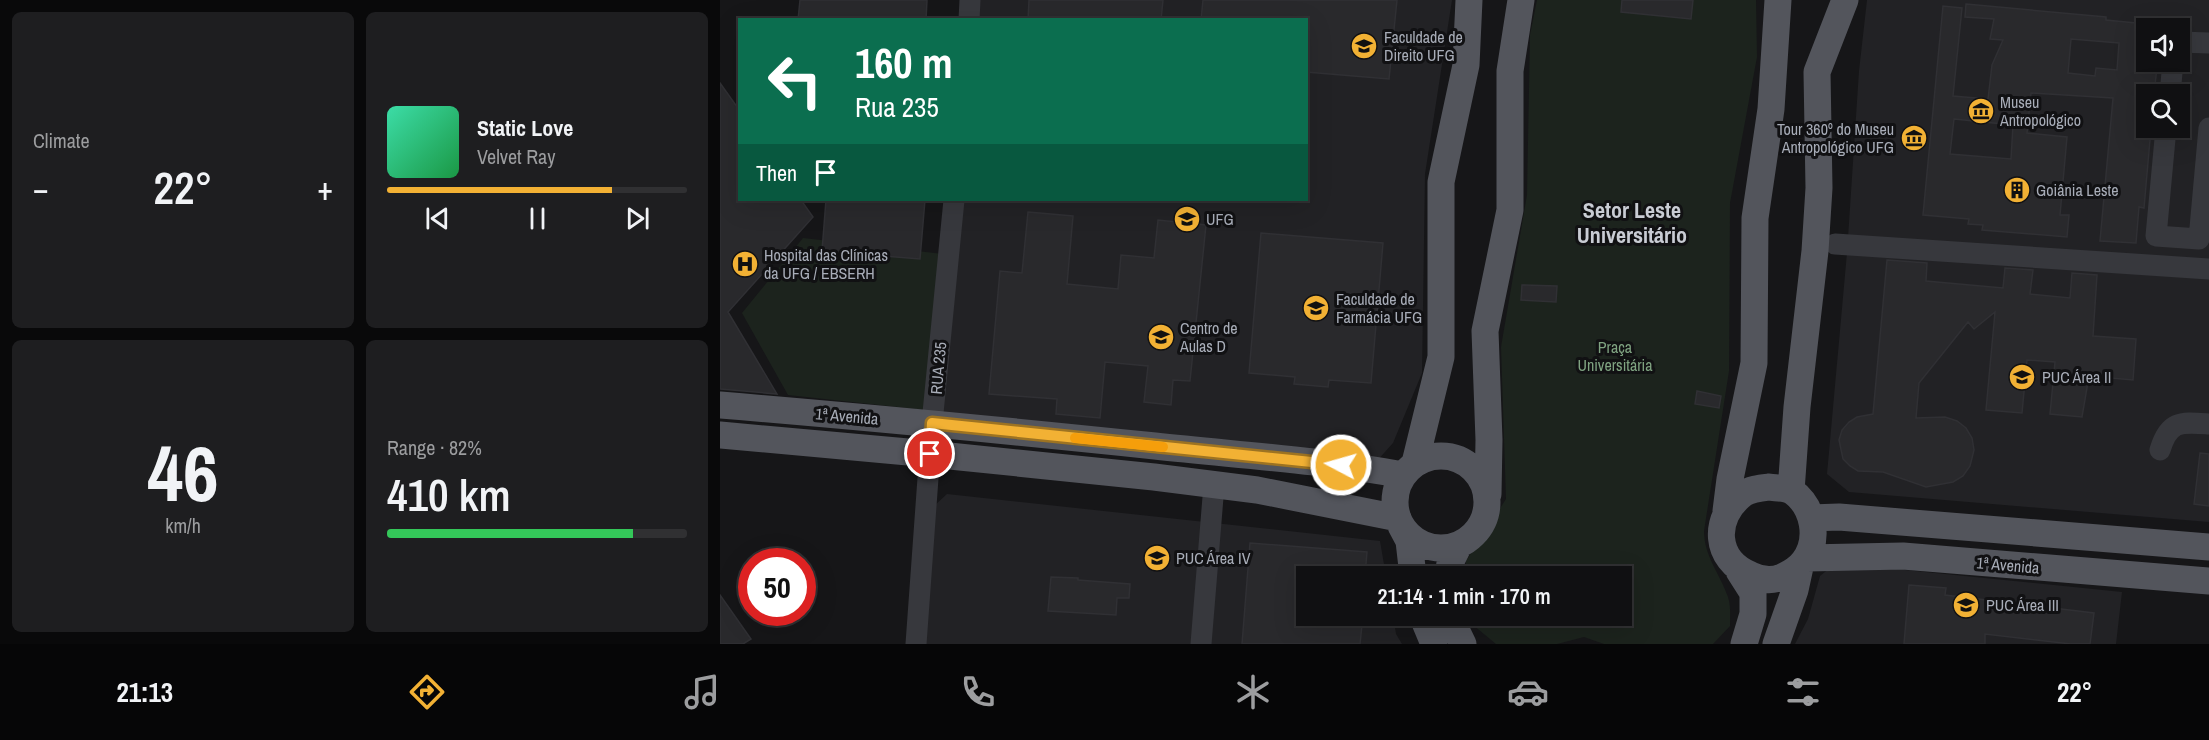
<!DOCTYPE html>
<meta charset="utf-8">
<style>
:root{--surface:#101012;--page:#1e1e20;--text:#f1f3f6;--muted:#9c9d9f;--line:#303032;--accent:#f2b134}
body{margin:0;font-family:"Archivo Narrow",sans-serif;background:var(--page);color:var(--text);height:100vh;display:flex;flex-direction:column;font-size:22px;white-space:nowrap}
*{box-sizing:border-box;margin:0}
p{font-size:20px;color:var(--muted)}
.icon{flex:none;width:33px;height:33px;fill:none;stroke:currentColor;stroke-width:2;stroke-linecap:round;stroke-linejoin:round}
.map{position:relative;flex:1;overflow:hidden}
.details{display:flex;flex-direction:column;gap:12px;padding:12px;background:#09090a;width:720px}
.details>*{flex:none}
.hud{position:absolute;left:18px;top:18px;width:570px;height:183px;border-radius:0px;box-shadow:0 6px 24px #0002,0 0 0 2px var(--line);background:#0b6e4f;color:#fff;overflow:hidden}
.controls{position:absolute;left:1416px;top:18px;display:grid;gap:12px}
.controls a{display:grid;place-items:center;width:54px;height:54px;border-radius:0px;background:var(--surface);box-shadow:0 6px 24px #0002,0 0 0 2px var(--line);font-size:30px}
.speed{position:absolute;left:18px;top:548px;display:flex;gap:12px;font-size:30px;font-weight:700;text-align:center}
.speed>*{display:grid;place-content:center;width:78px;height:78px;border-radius:50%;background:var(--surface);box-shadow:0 6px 24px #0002,0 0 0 2px var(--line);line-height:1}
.speed .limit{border:9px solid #d22;background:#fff;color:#111}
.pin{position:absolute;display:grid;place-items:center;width:51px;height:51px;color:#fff;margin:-26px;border:3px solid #fff;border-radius:50%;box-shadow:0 2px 6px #0007}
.me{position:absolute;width:66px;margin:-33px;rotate:276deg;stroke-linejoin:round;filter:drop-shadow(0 0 4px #0008)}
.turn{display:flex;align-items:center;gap:21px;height:126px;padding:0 18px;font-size:27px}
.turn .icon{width:78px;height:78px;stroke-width:2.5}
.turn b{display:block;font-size:42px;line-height:51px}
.then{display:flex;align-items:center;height:57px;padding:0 18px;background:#0003;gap:12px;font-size:22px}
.big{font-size:45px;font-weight:600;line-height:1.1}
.details .tile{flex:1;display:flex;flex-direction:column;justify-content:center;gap:9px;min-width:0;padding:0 21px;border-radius:9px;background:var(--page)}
.details .dial{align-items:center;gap:0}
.dial b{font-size:78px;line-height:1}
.song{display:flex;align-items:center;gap:18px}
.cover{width:72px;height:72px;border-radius:9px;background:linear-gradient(135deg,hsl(160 70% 55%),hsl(140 70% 35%))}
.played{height:6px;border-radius:3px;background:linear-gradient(90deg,var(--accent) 75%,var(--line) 75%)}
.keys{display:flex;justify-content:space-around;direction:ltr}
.heat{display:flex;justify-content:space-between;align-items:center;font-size:33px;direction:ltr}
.charge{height:9px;border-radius:4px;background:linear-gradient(90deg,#34c759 82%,var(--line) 0)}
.details .tiles{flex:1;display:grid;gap:12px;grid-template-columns:repeat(2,1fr)}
.trip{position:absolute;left:576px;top:566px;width:336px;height:60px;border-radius:0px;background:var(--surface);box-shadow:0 6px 24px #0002,0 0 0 2px var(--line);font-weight:600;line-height:60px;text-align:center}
.tabs{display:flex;height:96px;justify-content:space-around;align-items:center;background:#060607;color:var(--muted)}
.tabs .icon{width:42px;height:42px}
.tabs .selected{color:var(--accent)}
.tabs b{font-size:27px;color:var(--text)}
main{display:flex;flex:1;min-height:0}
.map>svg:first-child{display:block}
.built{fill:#222225;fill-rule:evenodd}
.green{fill:#1c231d}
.building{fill:#29292c;stroke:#303034;stroke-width:1.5;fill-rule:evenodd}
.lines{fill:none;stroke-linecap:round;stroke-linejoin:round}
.minor{stroke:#37383d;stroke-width:21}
.major{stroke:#53555c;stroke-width:27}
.route-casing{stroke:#9d7322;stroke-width:15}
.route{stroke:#f2b134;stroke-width:10}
.slow{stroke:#f59e0b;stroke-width:10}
.labels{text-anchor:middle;stroke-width:6;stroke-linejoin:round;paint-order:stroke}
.poi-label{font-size:16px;fill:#a8adb8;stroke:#111113;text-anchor:start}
.park-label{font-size:16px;fill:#7fa381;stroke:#111113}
.street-label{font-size:16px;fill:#a8adb8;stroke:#111113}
.district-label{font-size:22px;font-weight:bold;fill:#c9ccd4;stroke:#111113}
</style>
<main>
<section class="details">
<div class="tiles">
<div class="tile"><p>Climate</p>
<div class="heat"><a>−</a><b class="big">22°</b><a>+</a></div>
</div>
<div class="tile">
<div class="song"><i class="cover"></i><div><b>Static Love</b><p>Velvet Ray</p></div></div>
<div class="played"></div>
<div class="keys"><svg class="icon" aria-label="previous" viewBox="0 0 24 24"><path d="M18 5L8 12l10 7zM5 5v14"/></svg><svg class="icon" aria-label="pause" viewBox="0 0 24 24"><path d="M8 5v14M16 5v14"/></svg><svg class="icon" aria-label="next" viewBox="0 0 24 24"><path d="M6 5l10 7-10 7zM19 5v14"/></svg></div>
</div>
<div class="tile dial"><b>46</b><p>km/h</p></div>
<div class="tile"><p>Range · 82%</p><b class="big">410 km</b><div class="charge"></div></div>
</div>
</section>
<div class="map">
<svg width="1489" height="644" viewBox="0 0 1489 644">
<rect width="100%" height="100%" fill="#161618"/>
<path class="built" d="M 257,0 L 732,0 L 705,174 L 702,373 L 673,443 L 655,463 L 220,416 L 238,200 L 586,200 L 586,20 L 255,19 Z
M 1147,0 L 1489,0 L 1489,522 L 1129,492 L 1107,474 L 1127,253 L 1139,71 ZM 1426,28 L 1460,28 L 1460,62 L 1426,62 ZM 1426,94 L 1460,94 L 1460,128 L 1426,128 Z
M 227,494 L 660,541 L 666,576 L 586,576 L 586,615 L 673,615 L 676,634 L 682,644 L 203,644 L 214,506 Z
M 1116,563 L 1402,592 L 1396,644 L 1075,644 L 1088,619 L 1100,576 Z"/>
<path class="green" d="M 817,0 L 1036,0 L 1037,57 L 1010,203 L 1009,371 L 984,531 C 984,556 1000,574 1008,597 C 1011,606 1010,617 1010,626 L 993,644 L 884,644 L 864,637 L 837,644 L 776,644 L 747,620 L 747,615 L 902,615 L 902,576 L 746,576 L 746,561 L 786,499 L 781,347 L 807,195 L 810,35 Z
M 83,238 L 223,254 L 205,410 L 68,395 L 22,313 Z"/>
<path class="building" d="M 80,0 L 207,0 L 206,20 L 78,20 Z
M 309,0 L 443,0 L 441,20 L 308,20 Z
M 483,0 L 677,0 L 669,79 L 586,72 L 586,20 L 481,20 Z
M 902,0 L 973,0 L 971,19 L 901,12 Z
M 1246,4 L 1386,17 L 1386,20 L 1426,24 L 1426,62 L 1434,62 L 1433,67 L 1437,67 L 1434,94 L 1426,94 L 1426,128 L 1431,128 L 1424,208 L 1419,207 L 1416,243 L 1380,241 L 1393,98 L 1311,93 L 1307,133 L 1347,137 L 1340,215 L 1349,215 L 1347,237 L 1262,230 L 1263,225 L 1248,224 L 1249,219 L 1203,215 L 1223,6 L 1242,8 L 1233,96 L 1268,99 L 1272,65 L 1283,40 L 1270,39 L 1274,19 L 1245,17 ZM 1351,39 L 1399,43 L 1397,70 L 1376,68 L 1375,76 L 1348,73 ZM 1234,119 L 1293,125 L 1291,159 L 1230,154 Z
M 0,83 L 20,111 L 20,200 L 81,200 L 93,217 L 8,312 L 57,394 L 0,389 Z
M 106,200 L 205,200 L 200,259 L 102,251 Z
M 308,212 L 353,216 L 347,284 L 398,289 L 401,255 L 434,258 L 438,220 L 486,225 L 470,381 L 453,380 L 451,405 L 424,402 L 428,366 L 385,362 L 380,418 L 336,414 L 337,399 L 269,394 L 280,271 L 302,273 Z
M 541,233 L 663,243 L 651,383 L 609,380 L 608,387 L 574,384 L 575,377 L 529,373 Z
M 1167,260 L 1207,263 L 1206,281 L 1283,288 L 1285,268 L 1313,270 L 1310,294 L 1350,298 L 1352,273 L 1377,275 L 1373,336 L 1416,339 L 1413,380 L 1369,376 L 1362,417 L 1330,414 L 1335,362 L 1307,360 L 1302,413 L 1266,410 L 1275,312 L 1254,329 L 1248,322 L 1199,383 L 1196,418 L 1225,417 L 1237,421 L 1246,428 L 1252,438 L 1254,450 L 1250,466 L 1243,476 L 1233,482 L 1206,487 L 1163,472 L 1138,471 L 1130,466 L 1123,459 L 1119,440 L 1122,430 L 1129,422 L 1137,417 L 1153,414 Z
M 802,285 L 837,286 L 836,302 L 801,300 Z
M 977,391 L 1001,396 L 999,408 L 975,404 Z
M 1480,453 L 1489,454 L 1489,506 L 1474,504 Z
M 530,543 L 647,552 L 645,576 L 586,576 L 586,615 L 643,615 L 640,644 L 522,644 Z
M 331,577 L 358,578 L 358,580 L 410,584 L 409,598 L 397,598 L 396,615 L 328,611 Z
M 1189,585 L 1226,588 L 1225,595 L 1374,613 L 1370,644 L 1351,644 L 1265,634 L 1265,644 L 1184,644 Z
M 0,595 L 31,639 L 23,644 L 0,644 Z"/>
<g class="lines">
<path class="minor" d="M 249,20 L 250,0
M 1460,42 L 1489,43
M 1450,94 L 1453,62
M 1446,128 L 1436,236 L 1479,239 L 1489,128
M 1115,244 L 1489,269
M 1440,450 C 1449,420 1461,422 1489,424
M 196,644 L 212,423 L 234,200
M 481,644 L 494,485"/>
<path class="major" d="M 0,405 C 145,417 290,431 435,446 C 517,455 601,460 683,475
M 0,435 L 210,454 L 434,477 L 537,490 L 678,518
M675 502a46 46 0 1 1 92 0a46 46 0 1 1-92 0Z
M 695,463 L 721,357 L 721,182 L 746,65 L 749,0
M 1049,487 C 1055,488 1066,488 1072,491 C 1094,507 1100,539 1084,561 C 1078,569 1071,573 1062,577 C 1052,581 1041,580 1031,575 C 994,560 992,518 1023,494 C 1030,489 1040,488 1049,487 Z
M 1071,491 L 1077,407 L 1095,251 L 1099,188 L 1097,72 L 1125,0
M 768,494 L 769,440 L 765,331 L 790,210 L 790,71 L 801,0
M 1006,511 L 1010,479 L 1034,363 L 1035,218 L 1051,109 L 1058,0
M 1091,518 L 1119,517 L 1489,547
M 681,526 L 689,541 L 693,576
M 1087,558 L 1183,556 L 1489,581
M 1019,571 L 1033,593 L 1033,614 L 1024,644
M 728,576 L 730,563 L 739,545
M 702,615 L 714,644
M 729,615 L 743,644
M 1056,644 L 1075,590 L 1080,567"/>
</g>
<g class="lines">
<defs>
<path id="route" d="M 210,454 L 212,423 L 621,465"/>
</defs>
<use href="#route" class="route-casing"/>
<use href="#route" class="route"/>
<path class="slow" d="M 355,438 L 443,447"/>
</g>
<defs>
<symbol id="university-disc" viewBox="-11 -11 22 22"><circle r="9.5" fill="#f2b134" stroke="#111113"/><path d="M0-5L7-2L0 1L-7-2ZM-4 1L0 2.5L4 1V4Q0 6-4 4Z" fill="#111"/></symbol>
<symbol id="museum-disc" viewBox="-11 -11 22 22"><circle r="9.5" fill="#f2b134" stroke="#111113"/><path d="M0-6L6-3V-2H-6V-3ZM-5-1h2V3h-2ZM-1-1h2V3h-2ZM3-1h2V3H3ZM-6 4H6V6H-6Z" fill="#111"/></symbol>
<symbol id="building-disc" viewBox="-11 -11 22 22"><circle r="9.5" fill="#f2b134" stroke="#111113"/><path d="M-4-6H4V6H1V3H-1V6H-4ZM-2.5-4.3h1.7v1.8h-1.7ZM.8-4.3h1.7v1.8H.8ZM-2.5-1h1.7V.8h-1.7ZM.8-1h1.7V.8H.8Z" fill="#111"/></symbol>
<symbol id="hospital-disc" viewBox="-11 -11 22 22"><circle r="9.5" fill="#f2b134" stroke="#111113"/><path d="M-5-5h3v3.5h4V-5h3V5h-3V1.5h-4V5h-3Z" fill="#111"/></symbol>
</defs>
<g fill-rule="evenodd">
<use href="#university-disc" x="629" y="31" width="30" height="30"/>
<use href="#museum-disc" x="1246" y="96" width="30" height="30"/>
<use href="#museum-disc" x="1179" y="123" width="30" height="30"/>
<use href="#building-disc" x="1282" y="175" width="30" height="30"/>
<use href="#university-disc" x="452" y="204" width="30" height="30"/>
<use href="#hospital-disc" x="10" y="249" width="30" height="30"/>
<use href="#university-disc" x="581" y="293" width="30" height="30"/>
<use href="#university-disc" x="426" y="322" width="30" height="30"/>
<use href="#university-disc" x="1287" y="362" width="30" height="30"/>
<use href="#university-disc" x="422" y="543" width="30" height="30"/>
<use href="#university-disc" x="1231" y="590" width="30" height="30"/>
</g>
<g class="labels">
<g class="poi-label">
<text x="664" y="43">Faculdade de<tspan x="664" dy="18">Direito UFG</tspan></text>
<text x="1280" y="108">Museu<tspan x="1280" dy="18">Antropológico</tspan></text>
<text x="1174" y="135" text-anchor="end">Tour 360º do Museu<tspan x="1174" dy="18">Antropológico UFG</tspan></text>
<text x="1316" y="196">Goiânia Leste</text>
<text x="486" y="225">UFG</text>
<text x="44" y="261">Hospital das Clínicas<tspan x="44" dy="18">da UFG / EBSERH</tspan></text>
<text x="616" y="305">Faculdade de<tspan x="616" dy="18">Farmácia UFG</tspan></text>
<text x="460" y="334">Centro de<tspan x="460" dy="18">Aulas D</tspan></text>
<text x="1322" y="383">PUC Área II</text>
<text x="456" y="564">PUC Área IV</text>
<text x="1266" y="611">PUC Área III</text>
</g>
<g class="park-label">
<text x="895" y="353">Praça<tspan x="895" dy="18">Universitária</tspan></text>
</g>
<g class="street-label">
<text transform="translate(218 368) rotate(-85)" y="6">RUA 235</text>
<text transform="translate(127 416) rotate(5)" y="6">1ª Avenida</text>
<text transform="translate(1288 565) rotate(5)" y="6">1ª Avenida</text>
</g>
<g class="district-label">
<text x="912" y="218">Setor Leste<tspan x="912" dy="25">Universitário</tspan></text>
</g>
</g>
</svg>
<div class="controls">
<a><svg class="icon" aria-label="sound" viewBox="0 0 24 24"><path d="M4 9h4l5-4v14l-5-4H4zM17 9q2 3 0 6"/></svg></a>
<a><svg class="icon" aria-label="search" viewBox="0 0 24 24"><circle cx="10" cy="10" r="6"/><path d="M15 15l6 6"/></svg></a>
</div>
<div class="speed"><div class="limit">50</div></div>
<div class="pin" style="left:210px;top:454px;background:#d93025"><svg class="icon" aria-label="arrive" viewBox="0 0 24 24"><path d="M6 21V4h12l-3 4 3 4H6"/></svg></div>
<svg class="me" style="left:621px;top:465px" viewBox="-20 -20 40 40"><circle r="17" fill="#f2b134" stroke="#fff" stroke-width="3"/><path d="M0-11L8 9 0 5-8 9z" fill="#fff"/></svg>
<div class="trip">21:14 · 1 min · 170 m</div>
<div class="hud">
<div class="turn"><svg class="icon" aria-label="left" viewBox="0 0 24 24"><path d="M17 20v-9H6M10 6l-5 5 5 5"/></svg><div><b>160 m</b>Rua 235</div></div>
<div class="then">Then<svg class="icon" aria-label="arrive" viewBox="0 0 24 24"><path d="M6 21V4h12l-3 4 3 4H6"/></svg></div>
</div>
</div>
</main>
<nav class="tabs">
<b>21:13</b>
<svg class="icon selected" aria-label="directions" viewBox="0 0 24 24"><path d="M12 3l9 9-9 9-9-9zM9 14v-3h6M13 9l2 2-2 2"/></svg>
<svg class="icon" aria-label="music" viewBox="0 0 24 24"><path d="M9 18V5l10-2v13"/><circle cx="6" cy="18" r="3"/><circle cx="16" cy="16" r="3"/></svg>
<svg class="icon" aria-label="phone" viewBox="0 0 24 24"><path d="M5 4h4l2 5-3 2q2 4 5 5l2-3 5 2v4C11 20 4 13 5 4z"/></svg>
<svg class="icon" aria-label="climate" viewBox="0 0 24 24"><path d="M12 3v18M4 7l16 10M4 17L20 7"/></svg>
<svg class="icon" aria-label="car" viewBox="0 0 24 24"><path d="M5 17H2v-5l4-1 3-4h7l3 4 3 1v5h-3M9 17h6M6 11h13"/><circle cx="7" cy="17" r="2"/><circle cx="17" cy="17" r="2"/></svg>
<svg class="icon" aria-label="filters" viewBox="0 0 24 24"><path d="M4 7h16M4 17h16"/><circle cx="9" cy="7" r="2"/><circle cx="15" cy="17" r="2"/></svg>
<b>22°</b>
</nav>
